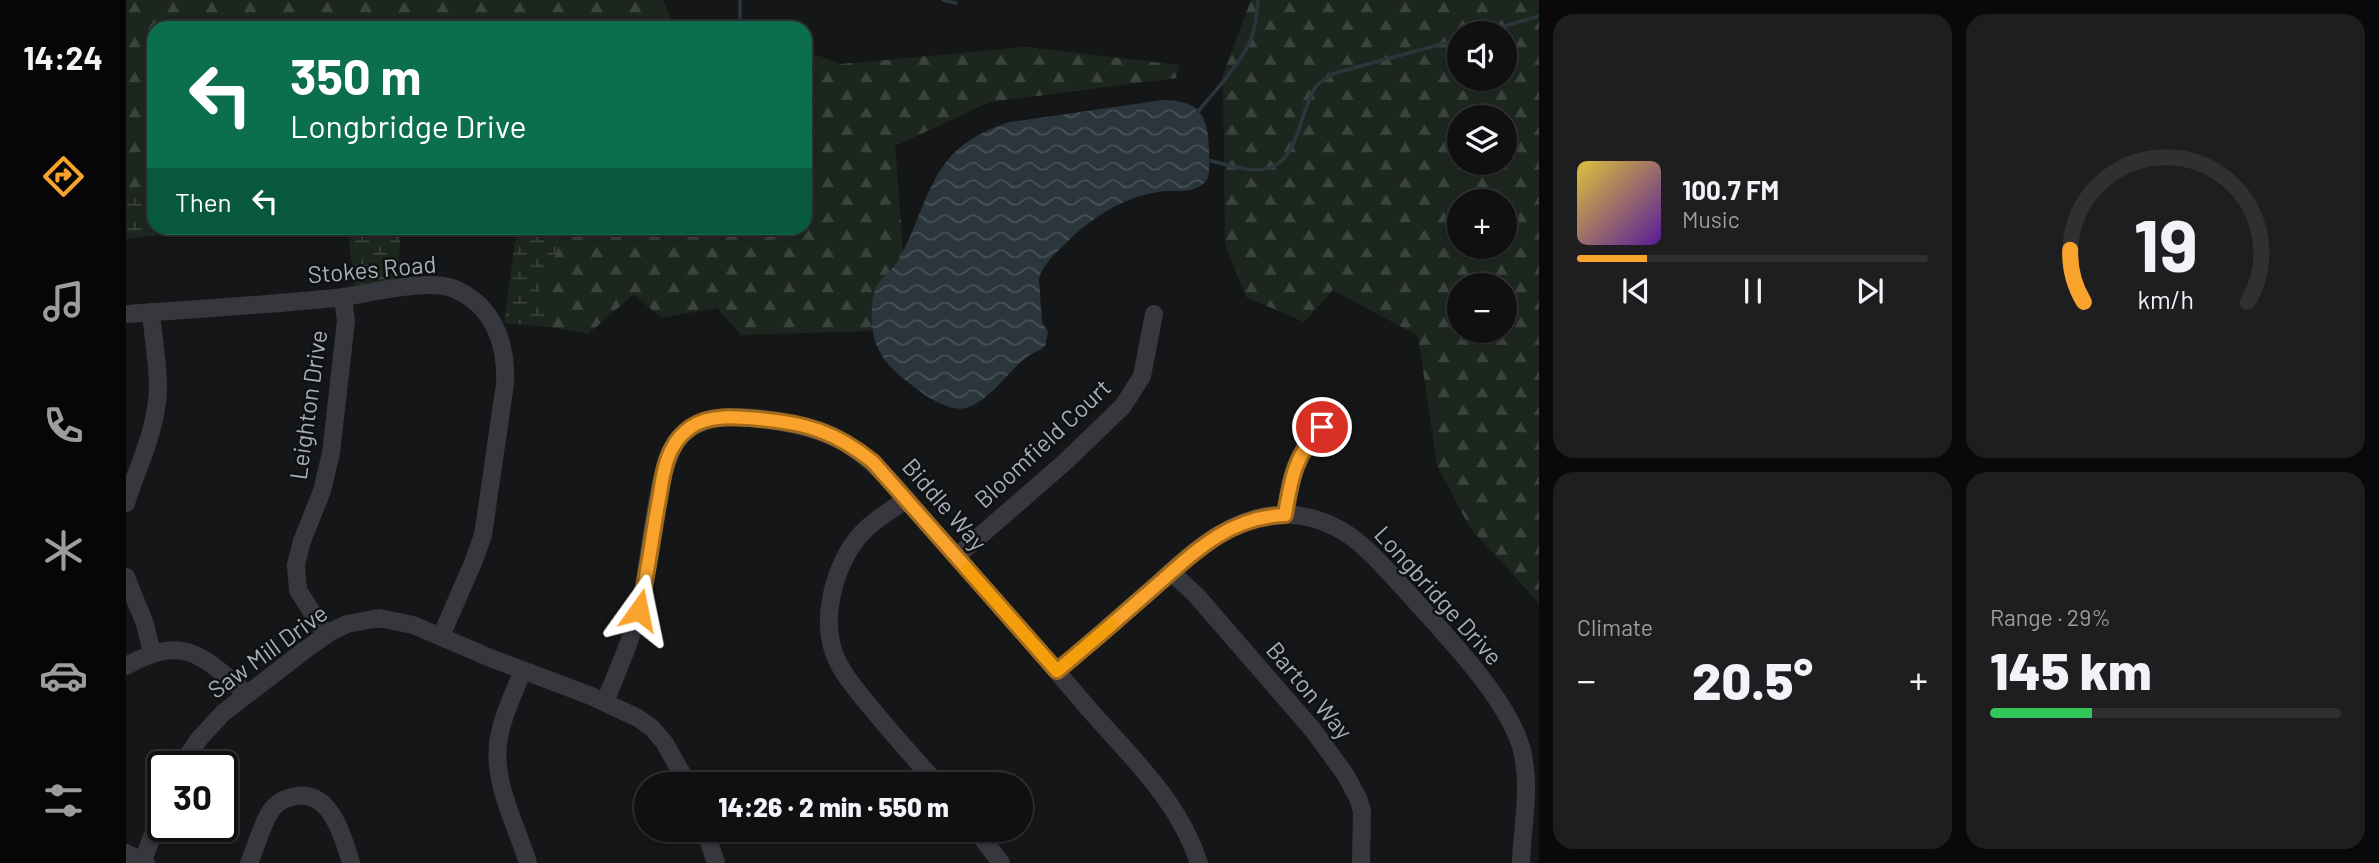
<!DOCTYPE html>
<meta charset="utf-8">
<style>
:root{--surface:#101012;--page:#1e1e20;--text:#f1f3f6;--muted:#9c9d9f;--line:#303032;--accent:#f9a32c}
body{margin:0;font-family:Barlow,sans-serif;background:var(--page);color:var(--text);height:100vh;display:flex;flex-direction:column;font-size:26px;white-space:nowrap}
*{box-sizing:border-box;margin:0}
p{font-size:23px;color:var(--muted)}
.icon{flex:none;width:38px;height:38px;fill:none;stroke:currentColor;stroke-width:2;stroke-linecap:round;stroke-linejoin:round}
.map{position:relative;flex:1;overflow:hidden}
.details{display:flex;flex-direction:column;gap:14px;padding:14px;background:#09090a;width:840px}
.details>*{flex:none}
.top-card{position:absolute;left:21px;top:21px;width:665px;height:214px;border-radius:21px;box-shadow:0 2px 5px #0004,0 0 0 2px var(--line);background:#0b6e4f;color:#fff;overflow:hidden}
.tools{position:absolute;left:1321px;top:21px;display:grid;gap:14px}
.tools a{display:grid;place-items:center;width:70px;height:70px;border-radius:50%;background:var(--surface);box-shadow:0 2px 5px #0004,0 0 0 2px var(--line);font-size:35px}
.speed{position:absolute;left:21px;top:751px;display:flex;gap:14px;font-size:35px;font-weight:700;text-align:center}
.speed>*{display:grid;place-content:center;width:91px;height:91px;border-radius:50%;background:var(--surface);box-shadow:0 2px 5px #0004,0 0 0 2px var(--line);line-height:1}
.speed .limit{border:4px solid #111;border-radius:10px;background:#fff;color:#111}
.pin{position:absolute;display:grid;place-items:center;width:60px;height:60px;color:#fff;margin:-30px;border:4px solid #fff;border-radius:50%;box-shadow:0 2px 7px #0007}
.me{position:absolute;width:77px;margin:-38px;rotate:12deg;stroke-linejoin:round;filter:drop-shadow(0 0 5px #0008)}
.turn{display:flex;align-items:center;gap:24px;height:147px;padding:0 28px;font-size:32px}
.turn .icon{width:91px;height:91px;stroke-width:2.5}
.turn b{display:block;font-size:49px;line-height:60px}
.then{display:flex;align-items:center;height:66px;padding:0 28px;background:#0003;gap:14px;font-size:26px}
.big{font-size:52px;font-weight:800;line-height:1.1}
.details .card{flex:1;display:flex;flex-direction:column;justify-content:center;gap:10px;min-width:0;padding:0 24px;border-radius:21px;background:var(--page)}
.details .dial{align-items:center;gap:0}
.dial svg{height:182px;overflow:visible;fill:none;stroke:var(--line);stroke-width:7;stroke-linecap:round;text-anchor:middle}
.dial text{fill:var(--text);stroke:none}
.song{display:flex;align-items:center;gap:21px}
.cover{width:84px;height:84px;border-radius:10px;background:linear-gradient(135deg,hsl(50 70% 55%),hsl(270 70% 35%))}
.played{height:7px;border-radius:4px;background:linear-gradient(90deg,var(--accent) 20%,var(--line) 20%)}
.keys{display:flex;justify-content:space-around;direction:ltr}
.heat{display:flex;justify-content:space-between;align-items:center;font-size:38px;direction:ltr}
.charge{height:10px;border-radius:5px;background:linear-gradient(90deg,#34c759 29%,var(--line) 0)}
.details .tiles{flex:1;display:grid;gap:14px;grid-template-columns:repeat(2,1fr)}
.trip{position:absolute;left:508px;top:772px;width:399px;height:70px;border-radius:35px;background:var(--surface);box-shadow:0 2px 5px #0004,0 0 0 2px var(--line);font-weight:800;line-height:70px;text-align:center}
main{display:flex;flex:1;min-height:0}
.menu{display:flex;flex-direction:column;width:126px;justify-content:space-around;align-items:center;background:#060607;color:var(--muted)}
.menu .icon{width:49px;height:49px}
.menu .selected{color:var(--accent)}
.menu b{font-size:32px;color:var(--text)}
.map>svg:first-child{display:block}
.forest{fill:url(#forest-firs);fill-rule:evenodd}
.wetland{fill:url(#wetland-marsh)}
.water{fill:url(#water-waves)}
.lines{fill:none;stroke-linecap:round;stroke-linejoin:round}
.stream{stroke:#2b363c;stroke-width:3.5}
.minor{stroke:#36383d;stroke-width:18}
.route-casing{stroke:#a26a1d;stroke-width:18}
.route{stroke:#f9a32c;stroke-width:12}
.slow{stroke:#f59e0b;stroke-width:12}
.labels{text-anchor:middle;stroke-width:5;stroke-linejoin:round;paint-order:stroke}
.street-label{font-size:24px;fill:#a7aeb8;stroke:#101113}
</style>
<main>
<nav class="menu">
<b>14:24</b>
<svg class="icon selected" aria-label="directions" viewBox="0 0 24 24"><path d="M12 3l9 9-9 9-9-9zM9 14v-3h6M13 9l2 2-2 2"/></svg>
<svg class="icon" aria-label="music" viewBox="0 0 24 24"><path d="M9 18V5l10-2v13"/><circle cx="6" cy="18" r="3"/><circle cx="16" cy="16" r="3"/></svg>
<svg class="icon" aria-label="phone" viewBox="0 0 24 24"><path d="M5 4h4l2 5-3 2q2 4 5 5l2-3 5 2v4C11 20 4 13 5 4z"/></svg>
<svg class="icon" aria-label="climate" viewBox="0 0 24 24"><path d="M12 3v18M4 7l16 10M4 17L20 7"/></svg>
<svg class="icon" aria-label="car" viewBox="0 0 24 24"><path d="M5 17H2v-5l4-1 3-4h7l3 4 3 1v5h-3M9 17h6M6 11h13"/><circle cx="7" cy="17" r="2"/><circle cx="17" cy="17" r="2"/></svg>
<svg class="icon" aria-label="filters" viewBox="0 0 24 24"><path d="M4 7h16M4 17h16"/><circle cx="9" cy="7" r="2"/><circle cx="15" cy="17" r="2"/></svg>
</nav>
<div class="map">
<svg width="1413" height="863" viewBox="0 0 1413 863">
<defs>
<pattern id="forest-firs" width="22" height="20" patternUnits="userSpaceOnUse" patternTransform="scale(1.75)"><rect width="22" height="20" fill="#1d261e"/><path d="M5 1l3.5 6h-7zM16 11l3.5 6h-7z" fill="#3b433d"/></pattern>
<pattern id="wetland-marsh" width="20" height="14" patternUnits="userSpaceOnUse" patternTransform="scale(1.75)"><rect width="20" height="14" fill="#1d261e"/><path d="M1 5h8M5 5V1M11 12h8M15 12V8" fill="none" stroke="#3b433d"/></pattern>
<pattern id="water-waves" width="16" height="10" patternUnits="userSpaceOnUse" patternTransform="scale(1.75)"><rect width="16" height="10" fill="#2b363c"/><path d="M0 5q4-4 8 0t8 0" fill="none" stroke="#475156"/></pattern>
</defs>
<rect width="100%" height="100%" fill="#151618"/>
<path class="forest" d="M 0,0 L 537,0 L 549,28 L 28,28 L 28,195 L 0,199 Z
M 1125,0 L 1413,0 L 1413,603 L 1344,528 L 1311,465 L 1292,336 L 1207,290 L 1178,322 L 1120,297 L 1099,243 L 1097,75 ZM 1334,33 L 1379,33 L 1379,79 L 1334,79 ZM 1334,117 L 1379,117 L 1379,163 L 1334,163 ZM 1334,201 L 1379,201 L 1379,247 L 1334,247 ZM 1334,285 L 1379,285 L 1379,331 L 1334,331 Z
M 901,47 L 1053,65 L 1050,78 L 864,102 L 769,146 L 777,250 L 747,331 L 615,335 L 591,308 L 535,318 L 508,294 L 462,334 L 424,327 L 413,289 L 437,238 L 427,228 L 679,228 L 679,51 L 715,64 Z"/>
<path class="wetland" d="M 28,195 L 28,228 L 85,228 L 0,239 L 0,199 Z
M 222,228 L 275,228 L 271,287 L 229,294 Z
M 391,228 L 427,228 L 437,238 L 413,289 L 424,327 L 378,323 Z"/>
<path class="water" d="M 1037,100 C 1074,100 1082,116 1083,149 C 1083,159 1084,168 1082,178 C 1070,196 1050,189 1032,192 C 995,198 965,218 939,244 C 929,254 916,265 913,279 L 916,322 L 922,332 L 919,346 C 914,351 907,353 901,357 C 881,372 865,400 840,408 C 825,412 802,398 791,389 C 771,374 751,359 747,332 C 745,319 745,302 749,290 C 753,279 762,274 769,265 C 792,231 797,188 825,156 C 840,140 863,128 884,122 Z"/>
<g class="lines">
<path class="stream" d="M 614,0 L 614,22
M 817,0 L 830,3
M 1354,33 L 1413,16
M 1069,115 C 1088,92 1109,70 1123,44 C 1130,30 1130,15 1132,0
M 1079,159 C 1092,163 1107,167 1121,169 C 1174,177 1169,120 1189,88 C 1193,82 1200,78 1206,74 L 1334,39"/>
<path class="minor" d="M 0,314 C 70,309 140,305 209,298 C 238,295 300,278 326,288 C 367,304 381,343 379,384 L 357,535 L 347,563 L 315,636
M 781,499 C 768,508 753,517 741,528 C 711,556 694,613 708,653 C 717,677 735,695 751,715 C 770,738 791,761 811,784
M 0,503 C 12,466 31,429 32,388 C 32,363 27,337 25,312
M 1159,515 C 1167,463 1171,453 1208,414
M 831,556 L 940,461 L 997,406 L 1016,376 L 1028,314
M 1045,572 L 1070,595 L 1187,730 L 1219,774 L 1232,798 L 1236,811 L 1235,863
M 0,577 L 19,624 L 26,653
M 200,635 L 172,590 L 170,565 L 176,541 L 196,491 L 205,453 L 220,321 L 217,297
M 0,666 C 59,633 76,656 121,694
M 397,670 C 389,690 379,711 374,732 C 363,777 389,821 402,863
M 931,671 C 960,646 990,621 1019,595 C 1052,566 1087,529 1131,518 C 1157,511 1186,515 1209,527 C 1238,541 1261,571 1283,594 C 1319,635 1380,696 1395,747 C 1406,785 1396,825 1395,863
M 479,702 C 491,671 506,640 514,607 C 524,566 529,466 554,437 C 575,413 614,415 644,420 C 705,430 729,442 771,488 C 832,560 895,629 956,701 C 1000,753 1051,796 1073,863
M 55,766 L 73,739 L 97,713 L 179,650 L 206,631 L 221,624 L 253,618 L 287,625 L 367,659 L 465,696 L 512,718 L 526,728 L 538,742 L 562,784
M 579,830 L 590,863
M 850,830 L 875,863
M 0,853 L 20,863
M 16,863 L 37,808
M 123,863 C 130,847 135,827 144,812 C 149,804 157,799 166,797 C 204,787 217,836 225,863"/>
</g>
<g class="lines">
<defs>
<path id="route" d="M 513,610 C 522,574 526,536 533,499 C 536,482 538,462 547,447 C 551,439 558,432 565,427 C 584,414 611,417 633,419 C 680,423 710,432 747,462 L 931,671 C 960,647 989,622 1017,597 C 1061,560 1097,517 1159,515 C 1165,478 1169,455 1196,427"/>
</defs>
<use href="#route" class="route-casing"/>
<use href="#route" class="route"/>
<path class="slow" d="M 841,569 L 931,671 L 986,624"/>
</g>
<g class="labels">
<g class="street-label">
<text transform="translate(246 270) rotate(-5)" y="8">Stokes Road</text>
<text transform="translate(183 405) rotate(-82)" y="8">Leighton Drive</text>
<text transform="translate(917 444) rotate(-43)" y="8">Bloomfield Court</text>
<text transform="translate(818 505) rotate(49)" y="8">Biddle Way</text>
<text transform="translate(1312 596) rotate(48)" y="8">Longbridge Drive</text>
<text transform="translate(142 652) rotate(-36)" y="8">Saw Mill Drive</text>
<text transform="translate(1183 691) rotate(50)" y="8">Barton Way</text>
</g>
</g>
</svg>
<div class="tools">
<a><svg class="icon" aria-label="sound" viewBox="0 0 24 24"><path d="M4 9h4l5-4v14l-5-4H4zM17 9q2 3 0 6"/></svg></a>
<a><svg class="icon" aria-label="layers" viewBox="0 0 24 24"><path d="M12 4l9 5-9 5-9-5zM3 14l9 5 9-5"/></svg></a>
<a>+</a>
<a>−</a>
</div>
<div class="speed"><div class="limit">30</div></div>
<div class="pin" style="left:1196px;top:427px;background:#d93025"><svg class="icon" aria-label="arrive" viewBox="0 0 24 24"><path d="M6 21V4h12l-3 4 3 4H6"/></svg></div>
<svg class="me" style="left:513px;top:610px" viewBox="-20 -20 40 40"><path d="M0-17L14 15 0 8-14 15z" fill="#f9a32c" stroke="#fff" stroke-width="4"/></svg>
<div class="trip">14:26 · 2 min · 550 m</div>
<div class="top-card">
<div class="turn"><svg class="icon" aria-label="left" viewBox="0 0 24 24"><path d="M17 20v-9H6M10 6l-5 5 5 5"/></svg><div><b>350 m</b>Longbridge Drive</div></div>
<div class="then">Then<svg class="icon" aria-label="left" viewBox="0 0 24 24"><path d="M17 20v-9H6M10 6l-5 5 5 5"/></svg></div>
</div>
</div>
<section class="details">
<div class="tiles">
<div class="card">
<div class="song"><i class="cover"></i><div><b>100.7 FM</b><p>Music</p></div></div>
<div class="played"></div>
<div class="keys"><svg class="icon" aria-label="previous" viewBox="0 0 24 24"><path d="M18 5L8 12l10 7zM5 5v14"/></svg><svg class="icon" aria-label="pause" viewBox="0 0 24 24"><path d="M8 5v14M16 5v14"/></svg><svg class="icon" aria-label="next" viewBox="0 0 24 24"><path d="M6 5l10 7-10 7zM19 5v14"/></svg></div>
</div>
<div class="card dial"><svg viewBox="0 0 100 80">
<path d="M14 69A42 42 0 1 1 86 69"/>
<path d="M14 69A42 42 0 0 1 8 46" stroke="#f9a32c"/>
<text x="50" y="56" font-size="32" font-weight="700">19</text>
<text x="50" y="72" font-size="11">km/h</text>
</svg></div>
<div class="card"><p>Climate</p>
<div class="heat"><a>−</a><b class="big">20.5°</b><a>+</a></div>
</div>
<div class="card"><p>Range · 29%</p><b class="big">145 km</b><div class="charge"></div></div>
</div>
</section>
</main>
